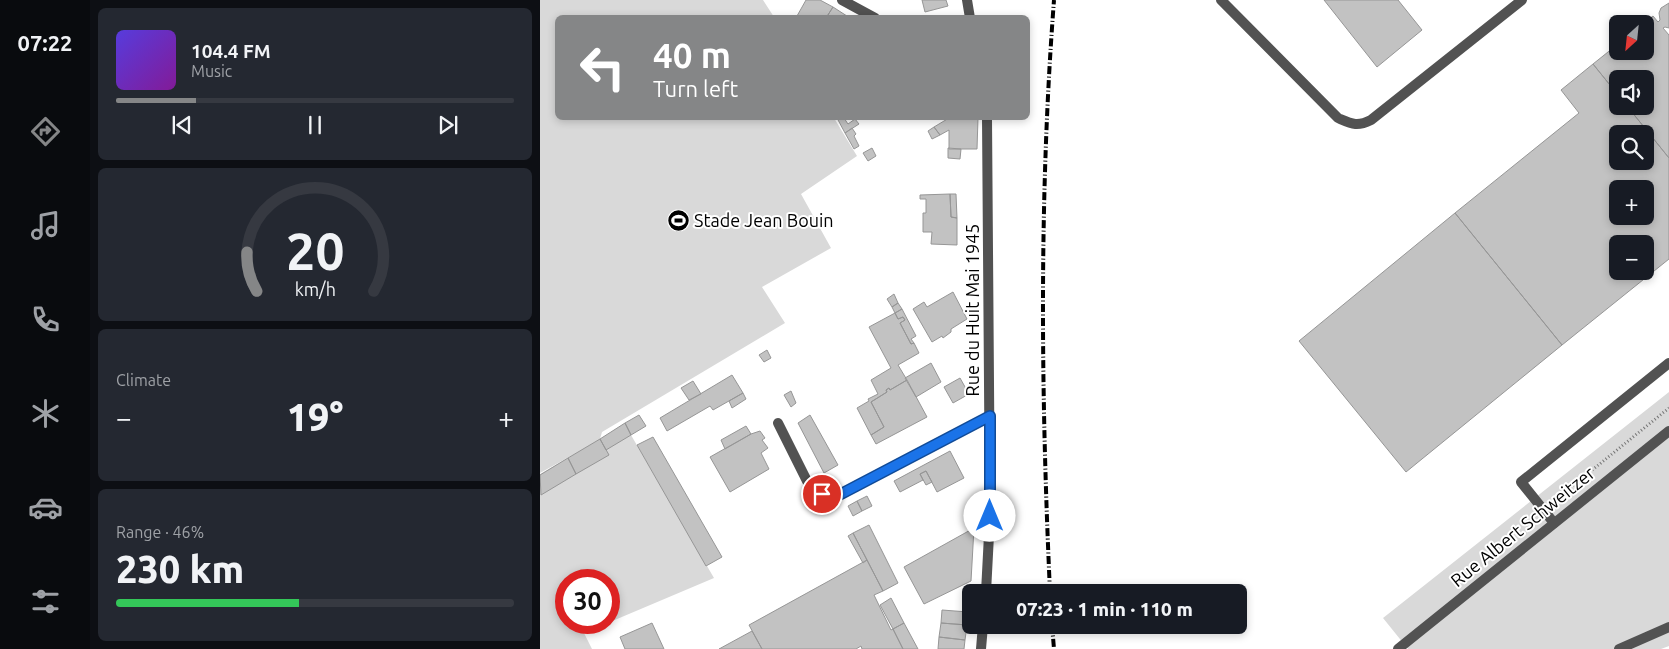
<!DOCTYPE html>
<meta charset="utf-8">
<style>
:root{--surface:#171b24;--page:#242831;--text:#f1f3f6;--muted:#9ea1a6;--line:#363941;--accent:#858687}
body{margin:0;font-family:Ubuntu,sans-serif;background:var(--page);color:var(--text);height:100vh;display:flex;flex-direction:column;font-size:19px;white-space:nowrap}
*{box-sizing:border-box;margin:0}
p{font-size:16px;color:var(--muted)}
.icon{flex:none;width:28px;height:28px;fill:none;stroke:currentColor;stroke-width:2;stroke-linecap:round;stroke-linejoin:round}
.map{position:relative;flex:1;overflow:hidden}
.details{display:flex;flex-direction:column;gap:8px;padding:8px;background:#0d0f14;width:450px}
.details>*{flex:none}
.hud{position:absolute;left:15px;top:15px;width:475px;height:105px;border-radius:8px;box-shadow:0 2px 8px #0003;background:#858687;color:#fff;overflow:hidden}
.needle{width:32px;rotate:207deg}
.controls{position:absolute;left:1069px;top:15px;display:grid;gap:10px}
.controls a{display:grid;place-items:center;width:45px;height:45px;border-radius:8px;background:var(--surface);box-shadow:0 2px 8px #0003;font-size:25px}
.speed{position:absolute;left:15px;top:569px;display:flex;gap:10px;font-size:25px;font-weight:700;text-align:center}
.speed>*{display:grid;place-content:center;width:65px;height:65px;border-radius:50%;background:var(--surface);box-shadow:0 2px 8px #0003;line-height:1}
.speed .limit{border:8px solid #d22;background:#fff;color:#111}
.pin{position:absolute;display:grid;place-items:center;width:42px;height:42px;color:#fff;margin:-21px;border:2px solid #fff;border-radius:50%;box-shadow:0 1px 5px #0007}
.me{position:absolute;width:55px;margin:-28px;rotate:0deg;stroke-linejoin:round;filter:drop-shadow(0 0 4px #0008)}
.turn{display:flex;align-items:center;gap:18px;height:105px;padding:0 15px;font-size:22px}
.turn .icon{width:65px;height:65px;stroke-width:2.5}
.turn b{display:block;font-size:35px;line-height:42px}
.big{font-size:38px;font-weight:800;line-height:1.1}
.details .card{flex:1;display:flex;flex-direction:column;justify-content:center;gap:8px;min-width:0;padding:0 18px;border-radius:8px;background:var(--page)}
.details .dial{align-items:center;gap:0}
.dial svg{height:130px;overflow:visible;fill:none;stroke:var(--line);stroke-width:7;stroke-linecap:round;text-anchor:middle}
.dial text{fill:var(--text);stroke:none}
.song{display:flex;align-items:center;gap:15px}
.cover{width:60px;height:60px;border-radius:8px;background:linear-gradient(135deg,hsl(250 70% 55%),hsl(290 70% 35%))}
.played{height:5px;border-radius:2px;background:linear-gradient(90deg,var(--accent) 20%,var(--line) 20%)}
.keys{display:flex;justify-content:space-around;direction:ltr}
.heat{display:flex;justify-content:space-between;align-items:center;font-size:28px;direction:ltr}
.charge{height:8px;border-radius:4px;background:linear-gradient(90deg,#34c759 46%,var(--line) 0)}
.trip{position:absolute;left:422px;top:584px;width:285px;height:50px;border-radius:8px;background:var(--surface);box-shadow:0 2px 8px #0003;font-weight:800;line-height:50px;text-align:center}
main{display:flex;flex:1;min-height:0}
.menu{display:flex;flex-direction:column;width:90px;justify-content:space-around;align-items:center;background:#090b0e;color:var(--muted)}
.menu .icon{width:35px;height:35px}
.menu .selected{color:var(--accent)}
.menu b{font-size:22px;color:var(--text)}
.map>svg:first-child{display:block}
.green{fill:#d9d9d9;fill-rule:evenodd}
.building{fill:#c2c2c2;stroke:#969696;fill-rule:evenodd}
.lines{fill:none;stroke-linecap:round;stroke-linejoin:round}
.path{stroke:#747474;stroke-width:3;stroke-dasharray:1 2.5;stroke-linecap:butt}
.service{stroke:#525252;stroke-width:10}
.minor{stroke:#525252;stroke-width:10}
.tertiary{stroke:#525252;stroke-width:10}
.rail{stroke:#000;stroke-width:4;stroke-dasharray:8 2.5 1 2.5;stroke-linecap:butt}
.route-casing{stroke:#114b97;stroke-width:12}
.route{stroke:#1a73e8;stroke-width:9}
.labels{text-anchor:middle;stroke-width:4;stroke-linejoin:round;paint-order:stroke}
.poi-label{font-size:18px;fill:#000;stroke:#fff;text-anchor:start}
.street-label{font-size:18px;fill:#000;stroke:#fff}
</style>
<main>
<nav class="menu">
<b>07:22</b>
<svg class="icon selected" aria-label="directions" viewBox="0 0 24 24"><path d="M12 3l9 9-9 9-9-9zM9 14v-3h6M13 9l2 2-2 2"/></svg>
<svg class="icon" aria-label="music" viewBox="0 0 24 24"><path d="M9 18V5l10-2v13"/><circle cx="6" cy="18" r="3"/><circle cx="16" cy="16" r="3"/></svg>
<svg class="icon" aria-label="phone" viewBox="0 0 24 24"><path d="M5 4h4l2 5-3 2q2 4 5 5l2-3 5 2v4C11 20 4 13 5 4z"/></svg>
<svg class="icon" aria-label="climate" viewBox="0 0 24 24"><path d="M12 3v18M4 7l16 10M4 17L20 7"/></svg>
<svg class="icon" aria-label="car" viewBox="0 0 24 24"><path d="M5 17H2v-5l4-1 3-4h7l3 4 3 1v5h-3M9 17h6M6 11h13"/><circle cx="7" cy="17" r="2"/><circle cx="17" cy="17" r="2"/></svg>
<svg class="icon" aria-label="filters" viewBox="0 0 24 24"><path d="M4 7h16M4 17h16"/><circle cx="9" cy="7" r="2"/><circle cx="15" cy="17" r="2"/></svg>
</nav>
<section class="details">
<div class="card">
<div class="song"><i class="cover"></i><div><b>104.4 FM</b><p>Music</p></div></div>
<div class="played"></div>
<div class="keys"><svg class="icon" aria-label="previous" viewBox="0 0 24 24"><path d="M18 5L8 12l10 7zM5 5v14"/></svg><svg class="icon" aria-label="pause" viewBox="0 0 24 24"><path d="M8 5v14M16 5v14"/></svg><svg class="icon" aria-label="next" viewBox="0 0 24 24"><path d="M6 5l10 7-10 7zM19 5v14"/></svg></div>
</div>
<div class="card dial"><svg viewBox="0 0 100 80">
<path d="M14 69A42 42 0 1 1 86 69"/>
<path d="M14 69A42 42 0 0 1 8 45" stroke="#858687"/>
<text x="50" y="56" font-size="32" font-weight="700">20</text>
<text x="50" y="72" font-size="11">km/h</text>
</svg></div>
<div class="card"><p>Climate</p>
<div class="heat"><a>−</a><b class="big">19°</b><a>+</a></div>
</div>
<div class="card"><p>Range · 46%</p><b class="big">230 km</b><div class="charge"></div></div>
</section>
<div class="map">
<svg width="1129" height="649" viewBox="0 0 1129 649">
<rect width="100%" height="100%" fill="#fff"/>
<path class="green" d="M 0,0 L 223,0 L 234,17 L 18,18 L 18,118 L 294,118 L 317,156 L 261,194 L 291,248 L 222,287 L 245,323 L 62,432 L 60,439 L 91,435 L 174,578 L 44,633 L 52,649 L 0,649 L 0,474 L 38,452 L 0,473 ZM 26,580 L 69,580 L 69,622 L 26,622 Z
M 1129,392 L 1129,646 L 1121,649 L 868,649 L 843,618 Z"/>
<path class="building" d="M 266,0 L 280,0 L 293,7 L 286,18 L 259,18 L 257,16 Z
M 382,0 L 406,0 L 408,6 L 385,12 Z
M 784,0 L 858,0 L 882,30 L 837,67 Z
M 1129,3 L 1129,28 L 1125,27 L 1123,28 L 1129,35 L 1129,158 L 1087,106 L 1105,106 L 1105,79 L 1078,79 L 1078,95 L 1053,64 L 1078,44 L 1078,51 L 1105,51 L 1105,24 L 1103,24 L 1113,16 L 1118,22 L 1120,20 L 1119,13 L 1121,8 Z
M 293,7 L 310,18 L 286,18 Z
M 1053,64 L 1078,95 L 1078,106 L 1087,106 L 1129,158 L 1129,259 L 1022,345 L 915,213 L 1039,113 L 1021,90 ZM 1078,134 L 1105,134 L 1105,161 L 1078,161 ZM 1078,189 L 1105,189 L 1105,216 L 1078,216 ZM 1078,244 L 1105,244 L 1105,271 L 1078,271 Z
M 297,118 L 304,118 L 308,124 L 315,119 L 319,124 L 305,133 Z
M 409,118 L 438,118 L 437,149 L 409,149 L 409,130 L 400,135 L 394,127 Z
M 394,127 L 400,135 L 392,139 L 388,131 Z
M 312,128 L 316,134 L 314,136 L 319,146 L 314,149 L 305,133 Z
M 332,148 L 336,156 L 328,161 L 323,153 Z
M 408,148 L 421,149 L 420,159 L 408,158 Z
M 410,194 L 411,217 L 417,218 L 417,245 L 391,244 L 392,232 L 383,232 L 383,213 L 386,213 L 386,199 L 380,199 L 380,195 Z
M 410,194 L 416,194 L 417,218 L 411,217 Z
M 915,213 L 1022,345 L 866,472 L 759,341 Z
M 413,292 L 427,319 L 411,329 L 411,332 L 403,338 L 402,336 L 392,342 L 373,309 L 384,302 L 387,307 Z
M 354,294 L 358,303 L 352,307 L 347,299 Z
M 358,303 L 362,309 L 355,313 L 352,307 Z
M 362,309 L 376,336 L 371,339 L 374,343 L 371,344 L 360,323 L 365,320 L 363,317 L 358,319 L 355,313 Z
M 355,313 L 358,319 L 363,317 L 365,320 L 360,323 L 371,344 L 374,343 L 379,353 L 358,365 L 367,380 L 350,390 L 349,388 L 346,390 L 347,392 L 331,402 L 344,427 L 331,435 L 317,408 L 329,401 L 328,399 L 338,394 L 331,380 L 351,368 L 329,327 Z
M 227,350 L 231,358 L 224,362 L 219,355 Z
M 391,363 L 401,382 L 376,397 L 365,378 Z
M 192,375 L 203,393 L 173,410 L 170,406 L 127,431 L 120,418 Z
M 420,378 L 429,394 L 413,403 L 404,387 Z
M 367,380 L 387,417 L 336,444 L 331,435 L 344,427 L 331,402 L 347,392 L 346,390 L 349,388 L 350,390 Z
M 153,381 L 161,394 L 149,400 L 141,388 Z
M 251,391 L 256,403 L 251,407 L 244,395 Z
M 203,393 L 206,399 L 192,408 L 189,401 Z
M 99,415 L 106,426 L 91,435 L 85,423 Z
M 270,415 L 298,465 L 284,473 L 258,423 Z
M 85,423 L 91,435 L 66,450 L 60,439 Z
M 206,426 L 211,434 L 185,449 L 181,440 Z
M 220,431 L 225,438 L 222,440 L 228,448 L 221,453 L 229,469 L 190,492 L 170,457 L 211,434 Z
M 113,437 L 182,557 L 166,566 L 97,445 Z
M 60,439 L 69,455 L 36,474 L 28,458 Z
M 410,451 L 424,478 L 397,492 L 386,471 L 380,474 L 383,480 L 360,492 L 354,481 Z
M 28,458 L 36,474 L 1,495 L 0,475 Z
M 386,471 L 392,482 L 386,485 L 380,474 Z
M 327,496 L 332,506 L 322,511 L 317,501 Z
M 317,501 L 322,511 L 313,516 L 308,506 Z
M 329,525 L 358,583 L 343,591 L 313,533 Z
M 434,528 L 431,581 L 384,604 L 364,567 Z
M 313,533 L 327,560 L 323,563 L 308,536 Z
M 327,560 L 343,591 L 334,595 L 351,630 L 353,629 L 363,649 L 322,649 L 321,646 L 316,649 L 222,649 L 209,625 Z
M 351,598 L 364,623 L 353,629 L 340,605 Z
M 402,610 L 428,612 L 427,625 L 401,623 Z
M 112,623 L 124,649 L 85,649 L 80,637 Z
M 364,623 L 378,649 L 363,649 L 353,629 Z
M 401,623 L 427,625 L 425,640 L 399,637 Z
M 212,631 L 222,649 L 179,649 Z
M 399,637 L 425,640 L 424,649 L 398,649 Z"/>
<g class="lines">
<path class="path" d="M 1023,499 L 1020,496 L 1129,408"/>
<path class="service" d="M 681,0 L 798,118 C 812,124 817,127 831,120 L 982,0
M 238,423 L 267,481 L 281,494 L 301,494 L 450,416
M 1014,523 L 981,482 L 1129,363"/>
<path class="minor" d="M 302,0 L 335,18
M 427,0 L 430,18
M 446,592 L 450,516 L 447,118
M 441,649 L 443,625
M 858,649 L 1129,431"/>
<path class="tertiary" d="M 1079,649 L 1129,627"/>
<path class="rail" d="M 510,592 C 501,395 499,197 514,0
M 512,625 L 514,649"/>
</g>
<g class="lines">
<defs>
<path id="route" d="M 282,494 L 301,494 L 450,416 L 450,516"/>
</defs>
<use href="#route" class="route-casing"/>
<use href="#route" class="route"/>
</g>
<defs>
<symbol id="stadium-disc" viewBox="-11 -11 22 22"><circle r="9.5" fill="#000" stroke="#fff"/><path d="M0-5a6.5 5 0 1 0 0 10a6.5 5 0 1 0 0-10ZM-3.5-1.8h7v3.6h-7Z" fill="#fff"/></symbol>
</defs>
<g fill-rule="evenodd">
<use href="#stadium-disc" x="126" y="208" width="25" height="25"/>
</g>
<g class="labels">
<g class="poi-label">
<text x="154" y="227">Stade Jean Bouin</text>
</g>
<g class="street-label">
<text transform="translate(433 310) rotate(-90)" y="6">Rue du Huit Mai 1945</text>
<text transform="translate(983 527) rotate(-39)" y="6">Rue Albert Schweitzer</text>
</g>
</g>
</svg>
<div class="controls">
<a><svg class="needle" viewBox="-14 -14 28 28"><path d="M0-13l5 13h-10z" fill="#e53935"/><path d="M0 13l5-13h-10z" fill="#9ea1a6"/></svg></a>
<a><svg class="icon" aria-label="sound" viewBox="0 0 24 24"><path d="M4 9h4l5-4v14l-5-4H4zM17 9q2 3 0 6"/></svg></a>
<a><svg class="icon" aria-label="search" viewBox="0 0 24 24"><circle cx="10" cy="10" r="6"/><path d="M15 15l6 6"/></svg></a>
<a>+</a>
<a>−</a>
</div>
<div class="speed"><div class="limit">30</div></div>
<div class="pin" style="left:282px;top:494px;background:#d93025"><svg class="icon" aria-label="arrive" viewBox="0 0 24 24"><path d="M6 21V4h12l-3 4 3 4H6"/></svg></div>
<svg class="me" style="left:450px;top:516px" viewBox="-20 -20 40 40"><circle r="19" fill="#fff"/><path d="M0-13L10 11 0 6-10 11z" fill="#1a73e8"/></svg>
<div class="trip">07:23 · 1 min · 110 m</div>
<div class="hud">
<div class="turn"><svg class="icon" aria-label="left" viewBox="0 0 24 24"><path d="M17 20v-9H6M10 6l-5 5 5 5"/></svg><div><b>40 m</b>Turn left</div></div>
</div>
</div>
</main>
